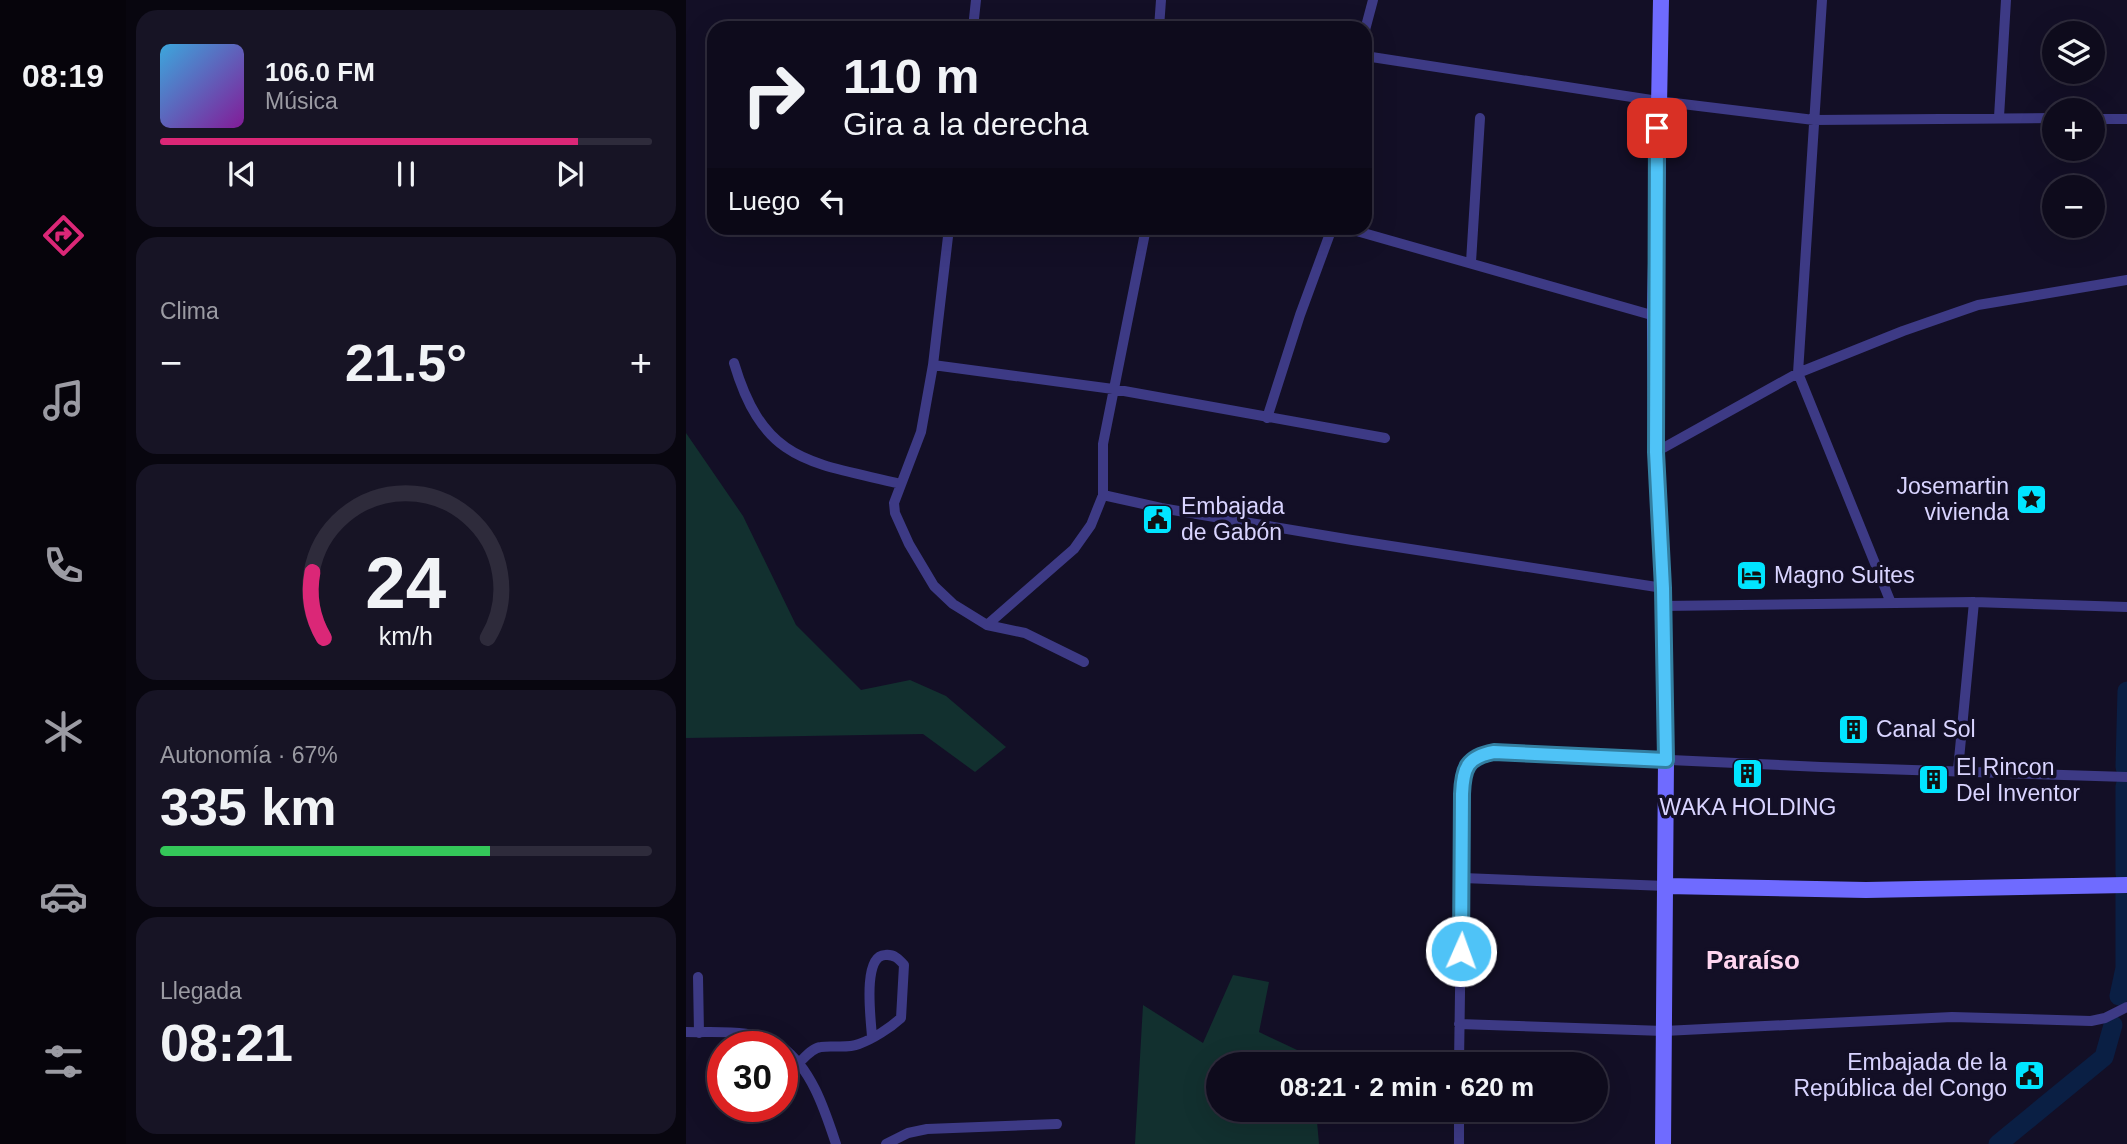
<!DOCTYPE html>
<html lang="es">
<meta charset="utf-8">
<style>
:root{--surface:#0e0b1c;--page:#171425;--text:#f1f3f6;--muted:#9b9ba3;--line:#2e2b3b;--accent:#db2777}
body{margin:0;font-family:Helvetica,sans-serif;background:var(--page);color:var(--text);height:100vh;display:flex;flex-direction:column;font-size:26px;white-space:nowrap}
*{box-sizing:border-box;margin:0}
p{font-size:23px;color:var(--muted)}
.icon{flex:none;width:38px;height:38px;fill:none;stroke:currentColor;stroke-width:2;stroke-linecap:round;stroke-linejoin:round}
.map{position:relative;flex:1;overflow:hidden}
.side{display:flex;flex-direction:column;gap:10px;padding:10px;background:#08060f;width:560px}
.side>*{flex:none}
.hud{position:absolute;left:21px;top:21px;width:665px;height:214px;border-radius:21px;box-shadow:0 7px 28px #0002,0 0 0 2px var(--line);background:#0e0b1c;color:var(--text);overflow:hidden}
.fabs{position:absolute;left:1356px;top:21px;display:grid;gap:14px}
.fabs a{display:grid;place-items:center;width:63px;height:63px;border-radius:50%;background:var(--surface);box-shadow:0 7px 28px #0002,0 0 0 2px var(--line);font-size:35px}
.speed{position:absolute;left:21px;top:1031px;display:flex;gap:14px;font-size:35px;font-weight:700;text-align:center}
.speed>*{display:grid;place-content:center;width:91px;height:91px;border-radius:50%;background:var(--surface);box-shadow:0 7px 28px #0002,0 0 0 2px var(--line);line-height:1}
.speed .limit{border:10px solid #d22;background:#fff;color:#111}
.pin{position:absolute;display:grid;place-items:center;width:60px;height:60px;color:#fff;margin:-30px;border-radius:14px;box-shadow:0 4px 10px #0006}
.me{position:absolute;width:77px;margin:-38px;rotate:2deg;stroke-linejoin:round;filter:drop-shadow(0 0 5px #0008)}
.turn{display:flex;align-items:center;gap:24px;height:147px;padding:0 21px;font-size:32px}
.turn .icon{width:91px;height:91px;stroke-width:2.5}
.turn b{display:block;font-size:49px;line-height:60px}
.then{display:flex;align-items:center;height:66px;padding:0 21px;background:#0003;gap:14px;font-size:26px}
.big{font-size:52px;font-weight:700;line-height:1.1}
.side .widget{flex:1;display:flex;flex-direction:column;justify-content:center;gap:10px;min-width:0;padding:0 24px;border-radius:21px;background:var(--page)}
.side .dial{align-items:center;gap:0}
.dial svg{height:182px;overflow:visible;fill:none;stroke:var(--line);stroke-width:7;stroke-linecap:round;text-anchor:middle}
.dial text{fill:var(--text);stroke:none}
.song{display:flex;align-items:center;gap:21px}
.cover{width:84px;height:84px;border-radius:10px;background:linear-gradient(135deg,hsl(200 70% 55%),hsl(290 70% 35%))}
.played{height:7px;border-radius:4px;background:linear-gradient(90deg,var(--accent) 85%,var(--line) 85%)}
.keys{display:flex;justify-content:space-around;direction:ltr}
.heat{display:flex;justify-content:space-between;align-items:center;font-size:38px;direction:ltr}
.charge{height:10px;border-radius:5px;background:linear-gradient(90deg,#34c759 67%,var(--line) 0)}
.trip{position:absolute;left:520px;top:1052px;width:402px;height:70px;border-radius:35px;background:var(--surface);box-shadow:0 7px 28px #0002,0 0 0 2px var(--line);font-weight:700;line-height:70px;text-align:center}
main{display:flex;flex:1;min-height:0}
.tabs{display:flex;flex-direction:column;width:126px;justify-content:space-around;align-items:center;background:#06040b;color:var(--muted)}
.tabs .icon{width:49px;height:49px}
.tabs .selected{color:var(--accent)}
.tabs b{font-size:32px;color:var(--text)}
.map>svg:first-child{display:block}
.green{fill:#12302f}
.lines{fill:none;stroke-linecap:round;stroke-linejoin:round}
.river{stroke:#0a1f44;stroke-width:19}
.street{stroke:#3d3a85;stroke-width:10}
.secondary{stroke:#6f6bff;stroke-width:16}
.route-casing{stroke:#337fa1;stroke-width:18}
.route{stroke:#4fc3f7;stroke-width:12}
.labels{text-anchor:middle;stroke-width:7;stroke-linejoin:round;paint-order:stroke}
.poi-label{font-size:23px;fill:#d9d4ff;stroke:#130f26;text-anchor:start}
.quarter-label{font-size:26px;font-weight:bold;fill:#ffd6f0;stroke:#130f26}
</style>
<main>
<nav class="tabs">
<b>08:19</b>
<svg class="icon selected" aria-label="directions" viewBox="0 0 24 24"><path d="M12 3l9 9-9 9-9-9zM9 14v-3h6M13 9l2 2-2 2"/></svg>
<svg class="icon" aria-label="music" viewBox="0 0 24 24"><path d="M9 18V5l10-2v13"/><circle cx="6" cy="18" r="3"/><circle cx="16" cy="16" r="3"/></svg>
<svg class="icon" aria-label="phone" viewBox="0 0 24 24"><path d="M5 4h4l2 5-3 2q2 4 5 5l2-3 5 2v4C11 20 4 13 5 4z"/></svg>
<svg class="icon" aria-label="climate" viewBox="0 0 24 24"><path d="M12 3v18M4 7l16 10M4 17L20 7"/></svg>
<svg class="icon" aria-label="car" viewBox="0 0 24 24"><path d="M5 17H2v-5l4-1 3-4h7l3 4 3 1v5h-3M9 17h6M6 11h13"/><circle cx="7" cy="17" r="2"/><circle cx="17" cy="17" r="2"/></svg>
<svg class="icon" aria-label="filters" viewBox="0 0 24 24"><path d="M4 7h16M4 17h16"/><circle cx="9" cy="7" r="2"/><circle cx="15" cy="17" r="2"/></svg>
</nav>
<section class="side">
<div class="widget">
<div class="song"><i class="cover"></i><div><b>106.0 FM</b><p>Música</p></div></div>
<div class="played"></div>
<div class="keys"><svg class="icon" aria-label="previous" viewBox="0 0 24 24"><path d="M18 5L8 12l10 7zM5 5v14"/></svg><svg class="icon" aria-label="pause" viewBox="0 0 24 24"><path d="M8 5v14M16 5v14"/></svg><svg class="icon" aria-label="next" viewBox="0 0 24 24"><path d="M6 5l10 7-10 7zM19 5v14"/></svg></div>
</div>
<div class="widget"><p>Clima</p>
<div class="heat"><a>−</a><b class="big">21.5°</b><a>+</a></div>
</div>
<div class="widget dial"><svg viewBox="0 0 100 80">
<path d="M14 69A42 42 0 1 1 86 69"/>
<path d="M14 69A42 42 0 0 1 9 40" stroke="#db2777"/>
<text x="50" y="56" font-size="32" font-weight="700">24</text>
<text x="50" y="72" font-size="11">km/h</text>
</svg></div>
<div class="widget"><p>Autonomía · 67%</p><b class="big">335 km</b><div class="charge"></div></div>
<div class="widget"><p>Llegada</p><b class="big">08:21</b></div>
</section>
<div class="map">
<svg width="1441" height="1144" viewBox="0 0 1441 1144">
<rect width="100%" height="100%" fill="#130f26"/>
<path class="green" d="M 0,433 L 57,516 L 110,625 L 175,690 L 224,680 L 260,696 L 320,747 L 289,772 L 237,734 L 0,738 Z
M 547,975 L 583,982 L 573,1032 L 626,1057 L 627,1064 L 532,1064 L 532,1110 L 630,1110 L 633,1144 L 449,1144 L 457,1005 L 517,1043 Z"/>
<g class="lines">
<path class="river" d="M 1439,767 L 1441,691
M 1439,874 L 1439,786
M 1433,996 L 1439,968 L 1439,894
M 1312,1144 L 1418,1057 L 1427,1025"/>
<path class="street" d="M 1136,0 L 1112,373 L 1205,603
M 287,28 L 290,0
M 473,28 L 475,0
M 679,30 L 687,0
M 679,56 L 972,101 L 1128,120 L 1368,118
M 1313,117 L 1320,0
M 1407,119 L 1441,119
M 263,228 L 247,365 L 427,389 L 699,438
M 460,228 L 417,444 L 417,495 L 475,508 L 666,540 L 977,588
M 660,228 L 969,316
M 785,262 L 794,118
M 48,363 C 78,464 125,462 215,484
M 247,365 L 235,432 L 208,503 L 209,513 L 223,544 L 248,586 L 267,604 L 301,625 L 339,633 L 398,662
M 581,418 L 614,315 L 646,228
M 970,452 L 1112,373 L 1217,331 L 1292,305 L 1441,280
M 976,606 L 1288,602 L 1441,607
M 301,625 L 388,549 L 405,525 L 417,495
M 1272,770 L 1288,602
M 777,878 L 980,886
M 12,977 L 13,1033
M 773,1024 L 978,1031 L 1266,1017 L 1405,1021 L 1419,1018 L 1441,1007
M 0,1032 C 29,1033 71,1028 95,1046
M 96,1047 C 126,1069 139,1111 150,1144
M 113,1063 C 119,1057 126,1048 135,1047 C 147,1045 160,1049 173,1044 C 187,1039 204,1028 215,1018 L 218,965 C 213,959 208,954 199,955 C 176,956 185,1020 186,1037
M 773,1064 L 777,778 C 783,761 790,756 808,752 L 1135,767 L 1441,777
M 200,1144 L 222,1133 L 241,1129 L 371,1124
M 773,1144 L 773,1110"/>
<path class="secondary" d="M 975,0 L 969,316 L 970,452 L 977,588 L 980,760 L 977,1144
M 980,886 L 1180,890 L 1441,885"/>
</g>
<g class="lines">
<defs>
<path id="route" d="M 775,951 L 776,794 C 777,768 781,757 808,752 L 980,760 L 977,588 L 970,452 L 971,128"/>
</defs>
<use href="#route" class="route-casing"/>
<use href="#route" class="route"/>
</g>
<defs>
<symbol id="sight-square" viewBox="-11 -11 22 22"><rect x="-9" y="-9" width="18" height="18" rx="4" fill="#00e5ff" stroke="#130f26"/><path d="M0-6L1.8-2.2L6-1.7L2.9 1.2L3.7 5.4L0 3.3L-3.7 5.4L-2.9 1.2L-6-1.7L-1.8-2.2Z" fill="#111"/></symbol>
<symbol id="civic-square" viewBox="-11 -11 22 22"><rect x="-9" y="-9" width="18" height="18" rx="4" fill="#00e5ff" stroke="#130f26"/><path d="M-.6-6.5H3V-4.5H.6V-3L4-1V1h2V6H-6V1h2V-1L-.6-3ZM-1.2 2.5V6h2.4V2.5Z" fill="#111"/></symbol>
<symbol id="hotel-square" viewBox="-11 -11 22 22"><rect x="-9" y="-9" width="18" height="18" rx="4" fill="#00e5ff" stroke="#130f26"/><path d="M-6-4.5h1.5V1H6V5H4.5V3h-9V5H-6ZM-4 0a1.8 1.8 0 1 1 3.6 0ZM.5 0V-2.5h3Q6-2.5 6 0Z" fill="#111"/></symbol>
<symbol id="building-square" viewBox="-11 -11 22 22"><rect x="-9" y="-9" width="18" height="18" rx="4" fill="#00e5ff" stroke="#130f26"/><path d="M-4-6H4V6H1V3H-1V6H-4ZM-2.5-4.3h1.7v1.8h-1.7ZM.8-4.3h1.7v1.8H.8ZM-2.5-1h1.7V.8h-1.7ZM.8-1h1.7V.8H.8Z" fill="#111"/></symbol>
</defs>
<g fill-rule="evenodd">
<use href="#sight-square" x="1328" y="482" width="35" height="35"/>
<use href="#civic-square" x="454" y="502" width="35" height="35"/>
<use href="#hotel-square" x="1048" y="558" width="35" height="35"/>
<use href="#building-square" x="1150" y="712" width="35" height="35"/>
<use href="#building-square" x="1044" y="756" width="35" height="35"/>
<use href="#building-square" x="1230" y="762" width="35" height="35"/>
<use href="#civic-square" x="1326" y="1058" width="35" height="35"/>
</g>
<g class="labels">
<g class="poi-label">
<text x="1323" y="494" text-anchor="end">Josemartin<tspan x="1323" dy="26">vivienda</tspan></text>
<text x="495" y="514">Embajada<tspan x="495" dy="26">de Gabón</tspan></text>
<text x="1088" y="583">Magno Suites</text>
<text x="1190" y="737">Canal Sol</text>
<text x="1270" y="775">El Rincon<tspan x="1270" dy="26">Del Inventor</tspan></text>
<text x="1062" y="815" text-anchor="middle">WAKA HOLDING</text>
<text x="1321" y="1070" text-anchor="end">Embajada de la<tspan x="1321" dy="26">República del Congo</tspan></text>
</g>
<g class="quarter-label">
<text x="1067" y="969">Paraíso</text>
</g>
</g>
</svg>
<div class="fabs">
<a><svg class="icon" aria-label="layers" viewBox="0 0 24 24"><path d="M12 4l9 5-9 5-9-5zM3 14l9 5 9-5"/></svg></a>
<a>+</a>
<a>−</a>
</div>
<div class="speed"><div class="limit">30</div></div>
<div class="pin" style="left:971px;top:128px;background:#d93025"><svg class="icon" aria-label="arrive" viewBox="0 0 24 24"><path d="M6 21V4h12l-3 4 3 4H6"/></svg></div>
<svg class="me" style="left:775px;top:951px" viewBox="-20 -20 40 40"><circle r="17" fill="#4fc3f7" stroke="#fff" stroke-width="3"/><path d="M0-11L8 9 0 5-8 9z" fill="#fff"/></svg>
<div class="trip">08:21 · 2 min · 620 m</div>
<div class="hud">
<div class="turn"><svg class="icon" aria-label="right" viewBox="0 0 24 24"><path d="M7 20v-9h11M14 6l5 5-5 5"/></svg><div><b>110 m</b>Gira a la derecha</div></div>
<div class="then">Luego<svg class="icon" aria-label="left" viewBox="0 0 24 24"><path d="M17 20v-9H6M10 6l-5 5 5 5"/></svg></div>
</div>
</div>
</main>
